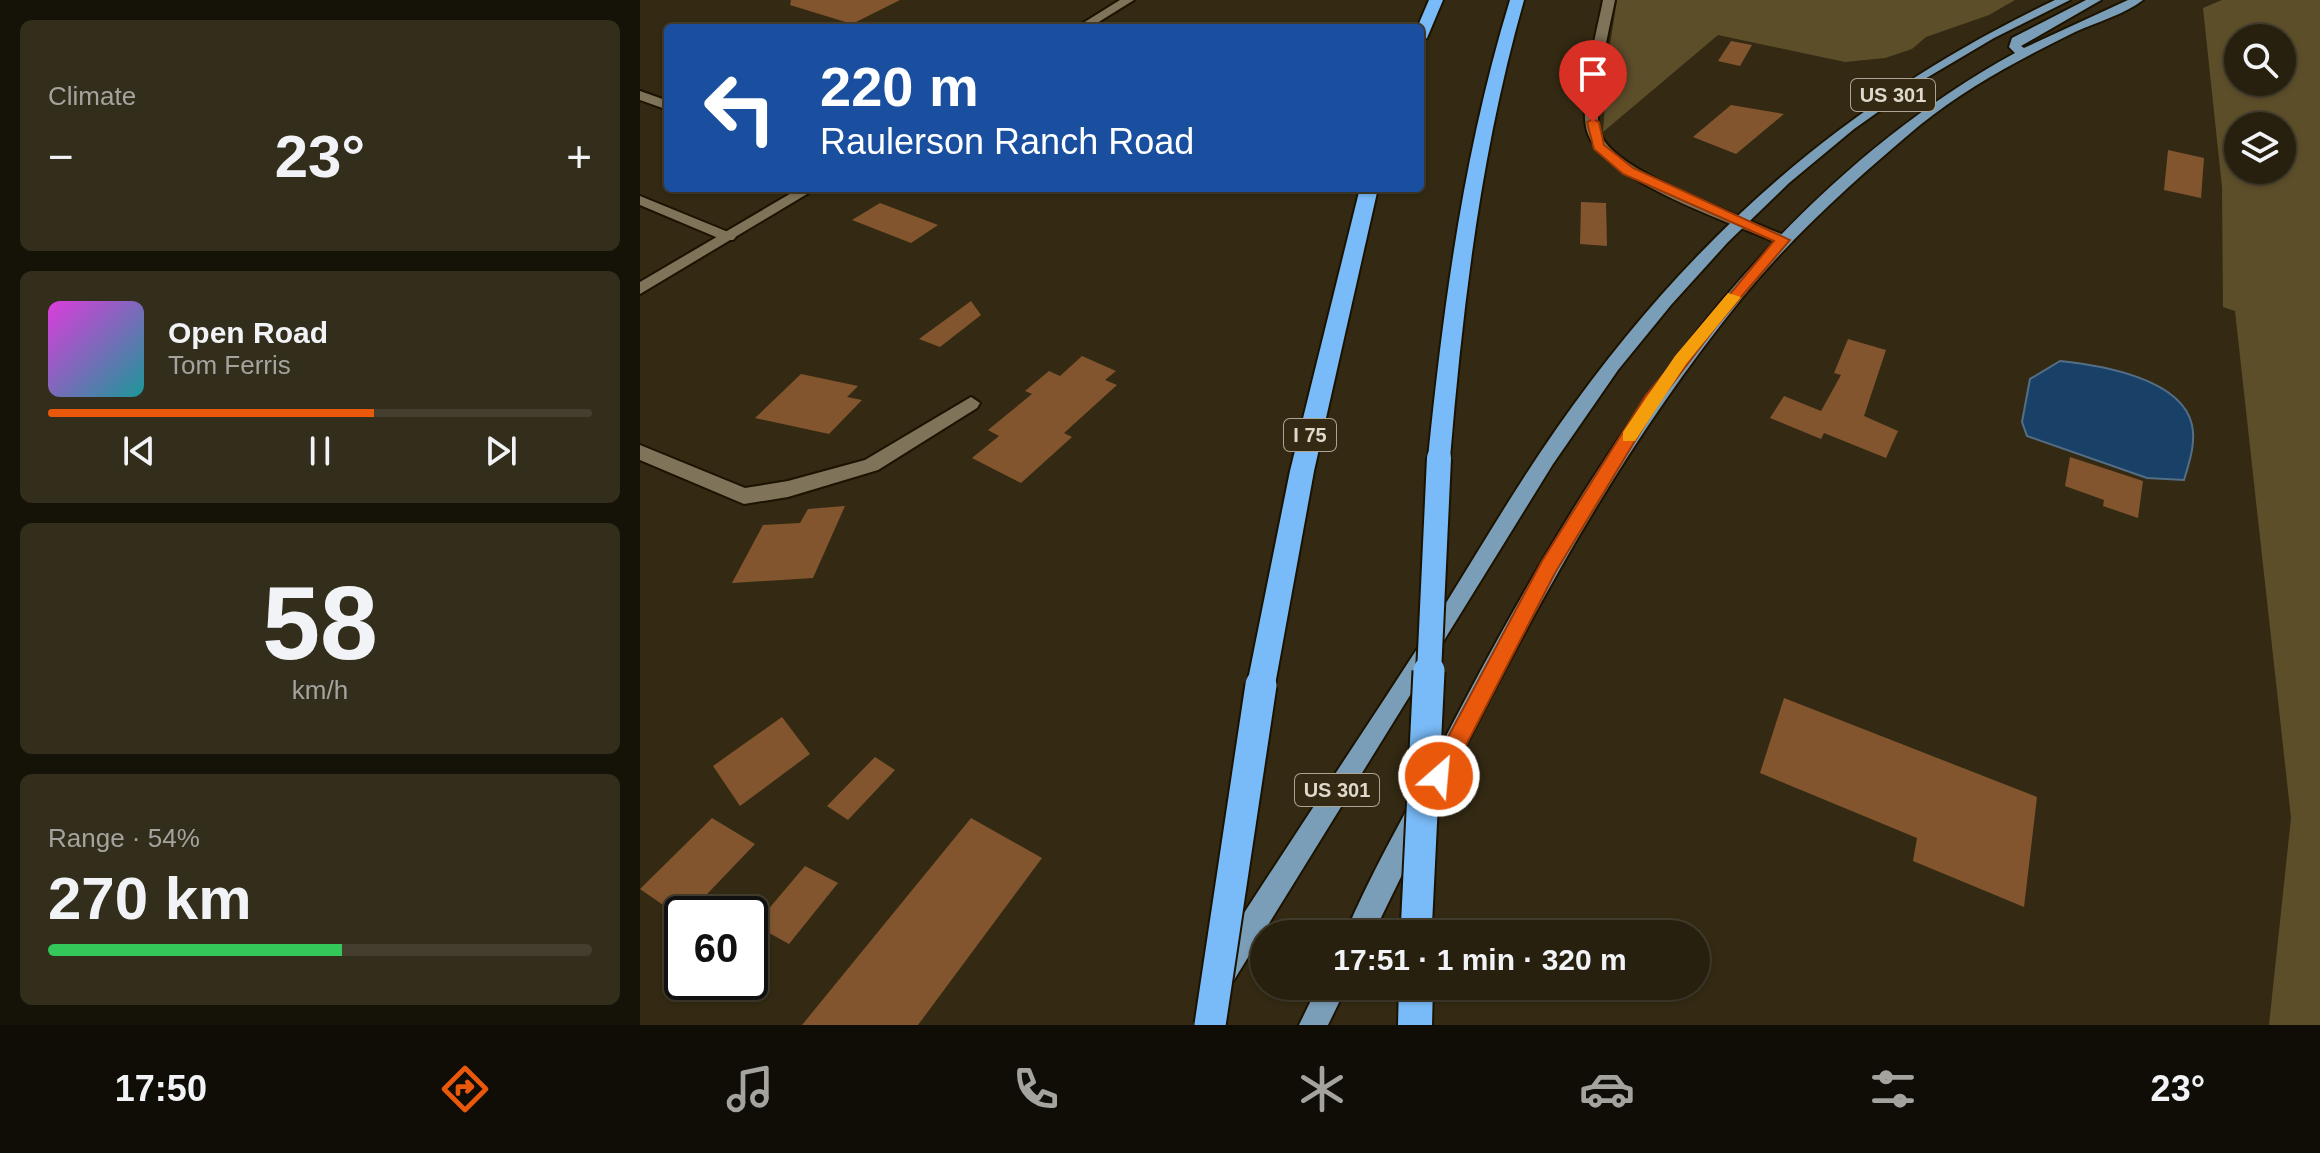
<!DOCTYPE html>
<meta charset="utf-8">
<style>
:root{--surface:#27200e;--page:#332d1c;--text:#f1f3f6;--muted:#a4a39e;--line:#433e2e;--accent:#ea580c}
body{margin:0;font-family:Arial,sans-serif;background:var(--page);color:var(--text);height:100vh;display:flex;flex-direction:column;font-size:30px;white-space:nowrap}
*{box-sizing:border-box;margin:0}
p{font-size:26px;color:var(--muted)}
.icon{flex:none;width:44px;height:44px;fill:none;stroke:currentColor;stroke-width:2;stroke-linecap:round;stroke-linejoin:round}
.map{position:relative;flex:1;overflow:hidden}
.side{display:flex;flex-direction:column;gap:20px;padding:20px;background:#151208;width:640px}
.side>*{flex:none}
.top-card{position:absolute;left:24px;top:24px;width:760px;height:168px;border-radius:8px;box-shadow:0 2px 6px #0004,0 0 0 2px var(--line);background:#1a4fa0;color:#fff;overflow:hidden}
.controls{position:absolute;left:1584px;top:24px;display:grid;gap:16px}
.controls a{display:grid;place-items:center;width:72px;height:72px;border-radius:50%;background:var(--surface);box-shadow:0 2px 6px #0004,0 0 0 2px var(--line);font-size:40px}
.speed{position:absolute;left:24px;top:896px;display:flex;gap:16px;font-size:40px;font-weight:700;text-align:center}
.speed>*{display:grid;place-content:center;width:104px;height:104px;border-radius:50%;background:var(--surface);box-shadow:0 2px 6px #0004,0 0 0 2px var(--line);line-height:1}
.speed .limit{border:4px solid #111;border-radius:12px;background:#fff;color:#111}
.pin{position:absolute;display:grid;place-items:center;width:68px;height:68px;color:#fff;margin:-82px -34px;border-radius:50% 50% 50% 0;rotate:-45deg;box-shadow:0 0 8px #0007}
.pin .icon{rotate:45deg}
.me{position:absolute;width:88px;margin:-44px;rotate:27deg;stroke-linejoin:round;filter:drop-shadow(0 0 6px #0008)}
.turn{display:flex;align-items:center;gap:28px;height:168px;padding:0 24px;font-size:36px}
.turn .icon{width:104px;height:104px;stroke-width:2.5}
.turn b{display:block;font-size:56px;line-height:68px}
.big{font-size:60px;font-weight:700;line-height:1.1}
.side .card{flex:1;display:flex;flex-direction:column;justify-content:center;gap:12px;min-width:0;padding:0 28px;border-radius:12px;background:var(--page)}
.side .dial{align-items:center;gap:0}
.dial b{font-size:104px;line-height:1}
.song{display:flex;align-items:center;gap:24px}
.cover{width:96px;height:96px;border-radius:12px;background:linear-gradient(135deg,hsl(300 70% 55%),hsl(180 70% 35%))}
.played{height:8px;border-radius:4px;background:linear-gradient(90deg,var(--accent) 60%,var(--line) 60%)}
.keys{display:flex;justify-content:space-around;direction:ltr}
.heat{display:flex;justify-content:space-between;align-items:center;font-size:44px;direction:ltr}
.charge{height:12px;border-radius:6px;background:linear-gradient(90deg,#34c759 54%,var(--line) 0)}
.trip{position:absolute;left:610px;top:920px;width:460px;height:80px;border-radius:40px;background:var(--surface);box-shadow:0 2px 6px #0004,0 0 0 2px var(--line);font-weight:700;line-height:80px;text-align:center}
.tabs{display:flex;height:128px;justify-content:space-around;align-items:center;background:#100d06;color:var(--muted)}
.tabs .icon{width:56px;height:56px}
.tabs .active{color:var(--accent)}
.tabs b{font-size:36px;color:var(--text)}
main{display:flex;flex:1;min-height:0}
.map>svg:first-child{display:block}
.green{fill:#5d4e2a;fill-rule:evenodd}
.water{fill:#194067;stroke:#546e85;stroke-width:2}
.building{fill:#82552e}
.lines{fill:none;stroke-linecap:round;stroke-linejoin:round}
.street-casing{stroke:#1c1200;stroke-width:4}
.secondary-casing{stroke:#1c1200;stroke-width:4}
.primary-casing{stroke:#1c1200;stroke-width:4}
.highway-casing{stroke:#1c1200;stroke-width:4}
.street{fill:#7f7359;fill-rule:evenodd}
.secondary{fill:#7f7359;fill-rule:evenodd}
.primary{fill:#7b9eb8;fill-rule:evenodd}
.highway{fill:#79bbf8;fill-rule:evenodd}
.highway-bridge-far1-casing{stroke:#1c1200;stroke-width:28;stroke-linecap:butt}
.highway-bridge-casing{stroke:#1c1200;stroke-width:35;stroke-linecap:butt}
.highway-bridge-far1{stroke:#79bbf8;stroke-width:24}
.highway-bridge{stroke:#79bbf8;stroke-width:31}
.route{fill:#ea580c;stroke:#983908;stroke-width:2}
.slow{fill:#f59e0b}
.labels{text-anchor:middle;stroke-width:8;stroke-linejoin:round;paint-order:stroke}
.shield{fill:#342a13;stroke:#aca494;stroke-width:2}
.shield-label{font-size:20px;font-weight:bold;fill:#dfd9cb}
</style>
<main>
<section class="side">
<div class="card"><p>Climate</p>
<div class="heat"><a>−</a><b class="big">23°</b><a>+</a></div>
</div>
<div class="card">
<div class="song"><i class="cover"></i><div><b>Open Road</b><p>Tom Ferris</p></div></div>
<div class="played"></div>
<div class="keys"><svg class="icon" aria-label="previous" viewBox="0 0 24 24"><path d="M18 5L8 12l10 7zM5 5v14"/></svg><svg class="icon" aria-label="pause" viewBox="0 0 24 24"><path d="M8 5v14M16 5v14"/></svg><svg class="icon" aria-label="next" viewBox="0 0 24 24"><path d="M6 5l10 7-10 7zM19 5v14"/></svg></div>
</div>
<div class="card dial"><b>58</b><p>km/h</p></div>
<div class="card"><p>Range · 54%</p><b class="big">270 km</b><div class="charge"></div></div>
</section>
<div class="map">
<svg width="1680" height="1025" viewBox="0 0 1680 1025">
<rect width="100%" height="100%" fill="#342a13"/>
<path class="green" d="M 977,0 L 1375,0 L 1349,15 L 1286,37 L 1272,49 L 1245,58 L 1205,62 L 1078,35 L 963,132 L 969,51 Z
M 1582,0 L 1680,0 L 1680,1025 L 1629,1025 L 1651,818 L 1595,311 L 1583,307 L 1582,187 L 1563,8 ZM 1598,38 L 1642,38 L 1642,82 L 1598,82 ZM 1598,126 L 1642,126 L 1642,170 L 1598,170 Z"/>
<path class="water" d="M 1420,361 C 1459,365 1542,378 1552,425 C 1556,444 1549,463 1544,480 L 1507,478 L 1387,436 L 1382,422 L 1390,379 Z"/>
<path class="building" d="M 151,0 L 260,0 L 212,24 L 150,5 Z
M 1091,41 L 1112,45 L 1100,66 L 1078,61 Z
M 1091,105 L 1144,114 L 1096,154 L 1053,137 Z
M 1528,150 L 1564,158 L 1561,198 L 1524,190 Z
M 941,202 L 966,203 L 967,246 L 940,244 Z
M 240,203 L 298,225 L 271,243 L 212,220 Z
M 331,301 L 341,315 L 300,347 L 279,339 Z
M 1208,339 L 1246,350 L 1224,416 L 1258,431 L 1246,458 L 1184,433 L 1181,439 L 1130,418 L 1144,396 L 1181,411 L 1201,375 L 1194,373 Z
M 442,356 L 476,371 L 465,380 L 477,385 L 424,433 L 432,437 L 381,483 L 332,458 L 359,436 L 348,430 L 392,394 L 385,391 L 409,371 L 420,376 Z
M 161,374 L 218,386 L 207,397 L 222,400 L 189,434 L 115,418 Z
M 1430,457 L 1503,481 L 1498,518 L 1463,506 L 1464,500 L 1425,486 Z
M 205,506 L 173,578 L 92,583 L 123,525 L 160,523 L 168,509 Z
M 1144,698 L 1397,797 L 1384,907 L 1273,861 L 1277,838 L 1120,773 Z
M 142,717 L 170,754 L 100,806 L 73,766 Z
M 235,757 L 255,770 L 208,820 L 187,806 Z
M 72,818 L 115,844 L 48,914 L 42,914 L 42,918 L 0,889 Z
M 331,818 L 402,858 L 278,1025 L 162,1025 Z
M 165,866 L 198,883 L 149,944 L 115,925 Z"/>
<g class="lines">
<defs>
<path id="street" d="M 963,0 L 975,0 C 969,31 950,106 961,135 C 976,173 1109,219 1148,237 L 1148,243 L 1138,243 C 1094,224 964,180 948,134 C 937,106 957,31 963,0 Z
M 0,91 L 28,101 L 28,110 L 0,100 Z
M 0,196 L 93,234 L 96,237 L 93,240 L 83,240 L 0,205 Z
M 331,397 L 340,403 L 337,408 L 238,470 L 148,497 L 104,504 L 0,460 L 0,445 L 105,488 L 148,481 L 225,460 Z"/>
<path id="secondary" d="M 480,0 L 494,0 L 449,28 L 435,28 Z
M 160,188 L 177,188 L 0,294 L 0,282 Z"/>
<path id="primary" d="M 1415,0 L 1430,0 L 1354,38 L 1283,80 L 1214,129 L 1149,183 L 1088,242 L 1031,305 L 978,370 L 913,464 L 594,980 L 584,984 L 574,980 L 570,970 L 574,960 C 644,850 717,742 788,632 C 831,564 871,494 917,428 C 1049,239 1206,99 1415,0 Z
M 1446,0 L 1461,0 L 1381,46 L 1384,48 L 1488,0 L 1503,0 C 1485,14 1457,22 1435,32 C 1382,58 1327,87 1280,125 C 1217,178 1154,234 1102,298 C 946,490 841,714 733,934 L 705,934 C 733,868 771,804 804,740 C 941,476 1107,200 1375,53 L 1369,47 L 1372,38 Z
M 678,986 L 707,986 L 688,1025 L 659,1025 Z"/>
<path id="highway" d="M 789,0 L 803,0 L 787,38 L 780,42 L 777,28 Z
M 870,0 L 884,0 C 841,150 823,303 810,458 L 807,464 L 791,464 L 788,458 C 804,302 824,150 870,0 Z
M 720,188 L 738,188 L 674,471 L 635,685 L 631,694 L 621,697 L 611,694 L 607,685 L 650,471 Z
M 759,986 L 793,986 L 792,1025 L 758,1025 Z"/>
</defs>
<use href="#street" class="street-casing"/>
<use href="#secondary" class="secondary-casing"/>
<use href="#primary" class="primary-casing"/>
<use href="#highway" class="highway-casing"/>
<use href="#street" class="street"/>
<use href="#secondary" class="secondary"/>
<use href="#primary" class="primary"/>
<use href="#highway" class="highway"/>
<defs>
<path id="highway-bridge-far1" d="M 789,673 L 799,458"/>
<path id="highway-bridge" d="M 776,934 L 789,671
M 570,1025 L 621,685"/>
</defs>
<use href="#highway-bridge-far1" class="highway-bridge-far1-casing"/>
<use href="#highway-bridge" class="highway-bridge-casing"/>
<use href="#highway-bridge-far1" class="highway-bridge-far1"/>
<use href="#highway-bridge" class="highway-bridge"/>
</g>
<path class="route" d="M 953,119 L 959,122 L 964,145 L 993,168 L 1150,240 L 1078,324 L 1018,403 L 915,573 L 806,784 L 799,787 L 791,784 L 787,776 L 791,769 L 902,561 L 1006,395 L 1134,241 L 983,174 L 954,149 L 947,122 Z"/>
<path class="slow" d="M 1088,293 L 1101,297 L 1046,364 L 995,441 L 983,441 L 983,432 L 1035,356 Z"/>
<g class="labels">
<g class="shield">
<rect x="1211" y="79" width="84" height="32" rx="6"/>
<rect x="644" y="419" width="52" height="32" rx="6"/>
<rect x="655" y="774" width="84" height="32" rx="6"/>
</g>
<g class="shield-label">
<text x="1253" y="102">US 301</text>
<text x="670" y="442">I 75</text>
<text x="697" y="797">US 301</text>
</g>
</g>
</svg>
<div class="controls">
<a><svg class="icon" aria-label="search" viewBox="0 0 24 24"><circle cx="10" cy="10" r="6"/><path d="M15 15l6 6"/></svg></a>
<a><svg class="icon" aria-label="layers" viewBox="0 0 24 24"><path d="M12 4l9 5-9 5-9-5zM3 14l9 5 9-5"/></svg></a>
</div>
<div class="speed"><div class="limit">60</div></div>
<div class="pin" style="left:953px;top:122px;background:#d93025"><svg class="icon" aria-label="arrive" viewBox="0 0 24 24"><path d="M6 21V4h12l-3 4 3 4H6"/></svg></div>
<svg class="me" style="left:799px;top:776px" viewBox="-20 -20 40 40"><circle r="17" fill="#ea580c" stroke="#fff" stroke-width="3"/><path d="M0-11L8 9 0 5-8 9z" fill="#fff"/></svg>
<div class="trip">17:51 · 1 min · 320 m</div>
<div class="top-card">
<div class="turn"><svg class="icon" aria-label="left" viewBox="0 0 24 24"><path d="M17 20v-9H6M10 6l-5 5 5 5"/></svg><div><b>220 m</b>Raulerson Ranch Road</div></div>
</div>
</div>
</main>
<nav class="tabs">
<b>17:50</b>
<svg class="icon active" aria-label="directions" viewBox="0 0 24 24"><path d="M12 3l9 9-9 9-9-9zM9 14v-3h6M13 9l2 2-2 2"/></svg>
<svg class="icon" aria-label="music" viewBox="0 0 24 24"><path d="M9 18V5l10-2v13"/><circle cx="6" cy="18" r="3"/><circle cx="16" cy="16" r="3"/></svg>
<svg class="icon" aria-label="phone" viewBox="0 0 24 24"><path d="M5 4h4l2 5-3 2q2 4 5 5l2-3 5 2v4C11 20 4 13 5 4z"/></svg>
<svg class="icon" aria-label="climate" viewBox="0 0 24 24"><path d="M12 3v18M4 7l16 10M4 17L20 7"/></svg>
<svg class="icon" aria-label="car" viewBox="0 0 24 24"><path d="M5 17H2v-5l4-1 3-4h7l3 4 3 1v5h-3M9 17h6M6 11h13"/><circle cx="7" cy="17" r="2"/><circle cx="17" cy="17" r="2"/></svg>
<svg class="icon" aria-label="filters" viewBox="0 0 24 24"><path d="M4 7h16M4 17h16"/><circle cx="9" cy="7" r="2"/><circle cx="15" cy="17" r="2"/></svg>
<b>23°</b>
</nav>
